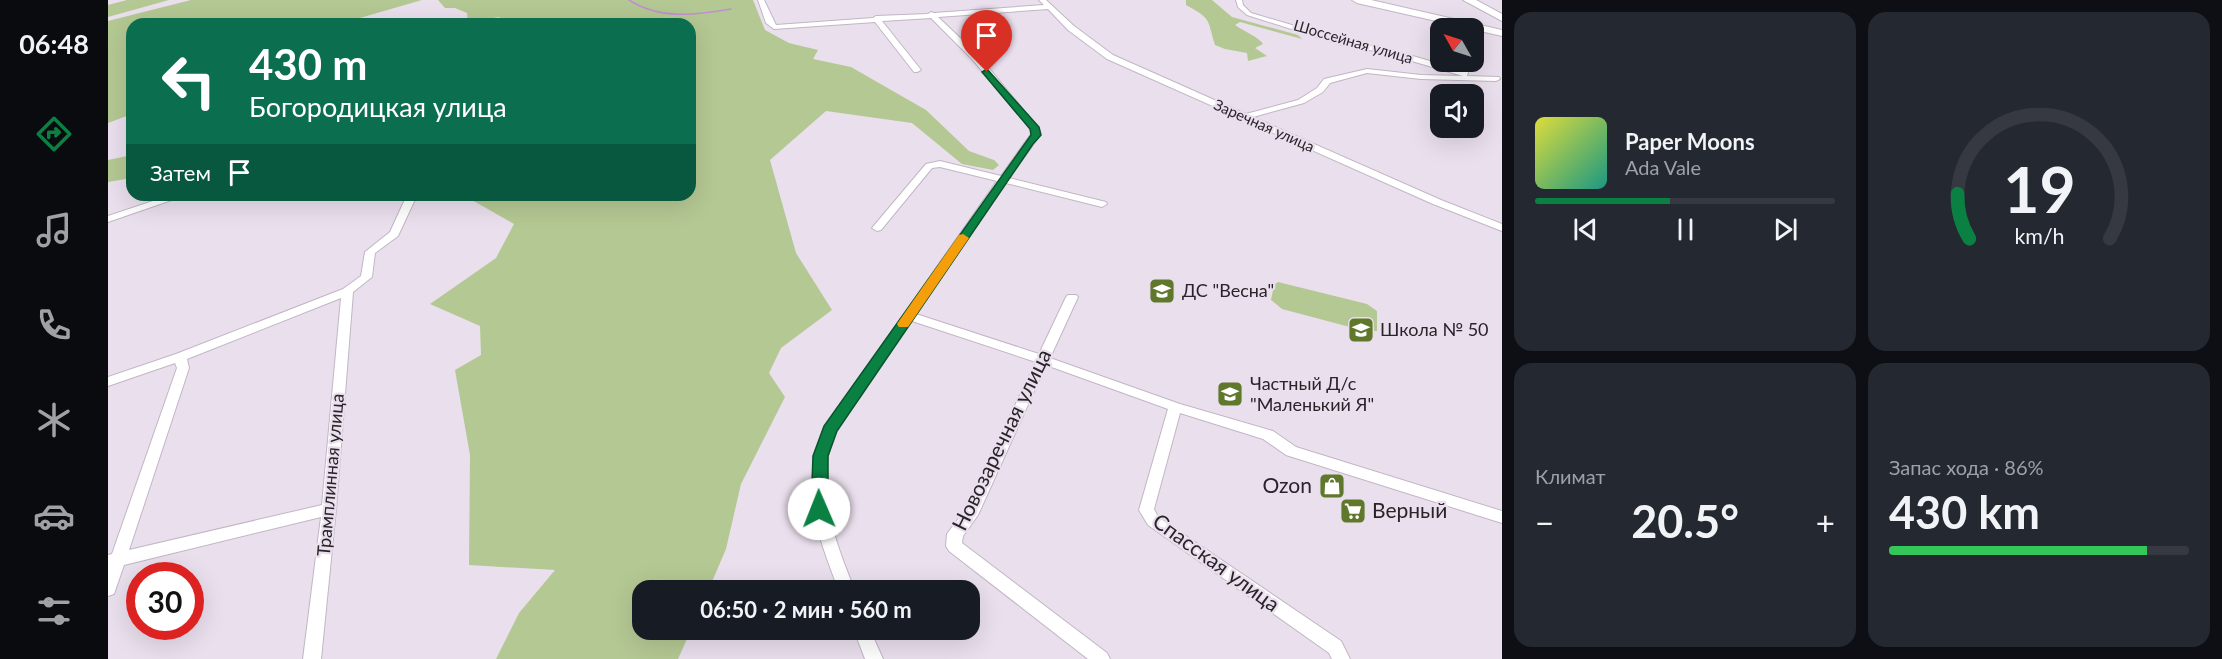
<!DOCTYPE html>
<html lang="ru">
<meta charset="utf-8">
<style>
:root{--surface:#171b24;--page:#242831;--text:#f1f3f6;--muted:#9ea1a6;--line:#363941;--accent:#0b8043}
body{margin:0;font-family:Lato,sans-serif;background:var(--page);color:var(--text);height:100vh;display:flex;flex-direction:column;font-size:22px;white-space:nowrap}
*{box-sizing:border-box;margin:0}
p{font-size:20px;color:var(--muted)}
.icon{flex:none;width:33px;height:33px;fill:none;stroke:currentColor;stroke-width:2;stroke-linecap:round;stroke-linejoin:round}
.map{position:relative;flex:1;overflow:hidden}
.details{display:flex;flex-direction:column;gap:12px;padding:12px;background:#0d0f14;width:720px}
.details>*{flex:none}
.top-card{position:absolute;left:18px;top:18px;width:570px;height:183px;border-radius:18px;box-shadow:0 6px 24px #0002;background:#0b6e4f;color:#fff;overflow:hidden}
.needle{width:39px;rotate:309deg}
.fabs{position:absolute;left:1322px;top:18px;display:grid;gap:12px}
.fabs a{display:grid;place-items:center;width:54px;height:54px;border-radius:12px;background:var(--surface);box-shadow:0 6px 24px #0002;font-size:30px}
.speed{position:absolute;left:18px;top:562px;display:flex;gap:12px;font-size:30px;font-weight:700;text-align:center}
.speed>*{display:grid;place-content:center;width:78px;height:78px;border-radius:50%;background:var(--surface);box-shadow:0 6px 24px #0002;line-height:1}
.speed .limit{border:9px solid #d22;background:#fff;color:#111}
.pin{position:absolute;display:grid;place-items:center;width:51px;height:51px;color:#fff;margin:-62px -26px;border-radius:50% 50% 50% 0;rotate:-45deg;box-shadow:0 0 6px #0007}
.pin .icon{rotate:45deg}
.me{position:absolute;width:66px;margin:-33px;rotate:359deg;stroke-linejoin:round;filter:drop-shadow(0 0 4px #0008)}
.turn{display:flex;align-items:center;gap:21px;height:126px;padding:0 24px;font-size:27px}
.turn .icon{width:78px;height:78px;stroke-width:2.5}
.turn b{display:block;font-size:42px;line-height:51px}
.then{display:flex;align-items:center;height:57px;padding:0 24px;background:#0003;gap:12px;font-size:22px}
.big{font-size:45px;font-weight:700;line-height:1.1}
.details .tile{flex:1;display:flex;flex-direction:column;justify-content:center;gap:9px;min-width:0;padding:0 21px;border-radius:18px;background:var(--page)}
.details .dial{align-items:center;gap:0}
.dial svg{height:156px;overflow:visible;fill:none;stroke:var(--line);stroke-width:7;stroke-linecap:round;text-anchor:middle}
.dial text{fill:var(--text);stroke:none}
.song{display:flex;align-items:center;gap:18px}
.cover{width:72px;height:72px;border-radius:9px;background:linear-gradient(135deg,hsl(60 70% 55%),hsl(170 70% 35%))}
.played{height:6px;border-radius:3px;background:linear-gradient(90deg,var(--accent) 45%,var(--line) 45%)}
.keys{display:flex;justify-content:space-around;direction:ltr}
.heat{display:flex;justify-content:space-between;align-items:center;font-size:33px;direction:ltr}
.charge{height:9px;border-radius:4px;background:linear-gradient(90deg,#34c759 86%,var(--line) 0)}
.details .tiles{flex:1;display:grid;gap:12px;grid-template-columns:repeat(2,1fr)}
.trip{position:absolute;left:524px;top:580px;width:348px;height:60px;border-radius:18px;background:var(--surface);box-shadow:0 6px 24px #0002;font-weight:700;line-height:60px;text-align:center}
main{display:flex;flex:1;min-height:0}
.tab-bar{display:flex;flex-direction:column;width:108px;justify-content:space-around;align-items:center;background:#090b0e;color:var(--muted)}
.tab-bar .icon{width:42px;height:42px}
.tab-bar .active{color:var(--accent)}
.tab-bar b{font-size:27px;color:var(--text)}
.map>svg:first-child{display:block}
.green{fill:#b4c893}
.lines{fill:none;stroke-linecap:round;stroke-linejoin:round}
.stream{stroke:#c18fd0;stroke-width:1.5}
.street-casing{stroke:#c1b6c4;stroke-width:2}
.secondary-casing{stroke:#c1b6c4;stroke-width:2}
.primary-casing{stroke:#c1b6c4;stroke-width:2}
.street{fill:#fff;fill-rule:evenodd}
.secondary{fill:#fff;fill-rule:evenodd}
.primary{fill:#fff;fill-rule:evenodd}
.route{fill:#0b8043;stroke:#07532c;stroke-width:1.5}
.slow{fill:#f59e0b}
.labels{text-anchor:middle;stroke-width:4.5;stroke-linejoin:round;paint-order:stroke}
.far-street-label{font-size:15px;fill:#282429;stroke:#eadfed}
.poi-label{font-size:18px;fill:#282429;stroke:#eadfed;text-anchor:start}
.street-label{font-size:18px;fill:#282429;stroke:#eadfed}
.near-street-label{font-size:21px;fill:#282429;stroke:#eadfed}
.near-poi-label{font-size:21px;fill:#282429;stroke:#eadfed;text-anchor:end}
</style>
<main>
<nav class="tab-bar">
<b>06:48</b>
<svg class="icon active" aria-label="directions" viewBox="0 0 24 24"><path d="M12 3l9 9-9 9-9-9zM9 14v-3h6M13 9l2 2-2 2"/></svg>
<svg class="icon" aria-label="music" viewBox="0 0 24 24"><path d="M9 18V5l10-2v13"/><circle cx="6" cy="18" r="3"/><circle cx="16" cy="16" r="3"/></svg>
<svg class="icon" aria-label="phone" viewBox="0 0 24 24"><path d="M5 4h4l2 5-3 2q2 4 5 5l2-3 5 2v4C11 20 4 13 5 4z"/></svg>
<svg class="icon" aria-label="climate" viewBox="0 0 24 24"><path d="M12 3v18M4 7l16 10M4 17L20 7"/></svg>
<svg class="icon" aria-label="car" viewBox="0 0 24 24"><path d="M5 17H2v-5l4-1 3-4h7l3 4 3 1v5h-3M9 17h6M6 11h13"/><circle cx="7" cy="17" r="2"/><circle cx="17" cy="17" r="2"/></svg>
<svg class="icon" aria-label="filters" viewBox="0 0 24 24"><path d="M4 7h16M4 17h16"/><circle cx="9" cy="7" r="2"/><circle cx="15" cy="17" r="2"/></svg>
</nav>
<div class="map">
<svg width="1394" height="659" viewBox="0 0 1394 659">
<rect width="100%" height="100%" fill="#eadfed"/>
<path class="green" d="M 19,0 L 61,0 L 0,17 L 0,5 Z
M 83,0 L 314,0 L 231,24 L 24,24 L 24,114 L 0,123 L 0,21 Z
M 330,0 L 645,0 L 657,30 L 681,43 L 710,50 L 705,59 L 743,67 L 818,110 L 861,151 L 886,160 L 891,165 L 885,170 L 854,164 L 804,123 L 718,111 L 662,160 L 688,253 L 724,310 L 673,348 L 661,373 L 677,397 L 633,484 L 618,549 L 600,591 L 534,591 L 534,630 L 583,630 L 570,659 L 388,659 L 411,613 L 447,570 L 361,565 L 362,455 L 347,370 L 373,355 L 372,326 L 322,304 L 388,258 L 406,224 L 364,200 L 374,195 L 582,195 L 582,24 L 389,24 L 392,17 L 360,22 L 359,13 L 347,8 L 337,8 Z
M 1078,0 L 1104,0 L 1124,17 L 1190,35 L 1194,39 L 1132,22 L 1127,25 C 1135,31 1151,37 1155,44 L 1147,48 L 1159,56 L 1140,61 L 1139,53 L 1117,49 L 1107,45 C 1099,19 1104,19 1078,5 Z
M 24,155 L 24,178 L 0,182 L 0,160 Z
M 1170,282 L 1259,304 L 1269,311 L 1269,331 L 1257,331 L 1174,309 L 1163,300 L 1166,285 Z"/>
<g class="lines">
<path class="stream" d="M 521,0 C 552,20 588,15 623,9"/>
<defs>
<path id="street" d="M 650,0 L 656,0 L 668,25 L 765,18 L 768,16 L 820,14 L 823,12 L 826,13 L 936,5 L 931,0 L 938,0 L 966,26 L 1005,55 L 1138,114 L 1190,100 L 1209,88 L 1216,79 L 1259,69 L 1313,75 L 1355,76 L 1273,52 L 1237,46 L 1139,15 L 1130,7 L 1128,0 L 1134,0 L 1135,5 L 1143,13 L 1241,42 L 1277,48 L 1360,72 L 1359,76 L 1391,77 L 1392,79 L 1388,81 L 1313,79 L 1259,73 L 1222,83 L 1215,92 L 1196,103 L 1145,117 L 1333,200 L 1394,224 L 1394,231 L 1325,204 L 999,59 L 960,30 L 940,9 L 830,17 L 870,55 L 931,129 L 932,135 L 901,178 L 998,202 L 999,204 L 994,207 L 898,183 L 808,314 L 931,354 L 958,297 L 960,295 L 968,295 L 970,297 L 942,358 L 1072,404 L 1165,431 L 1188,447 L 1394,511 L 1394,523 L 1178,455 L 1155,439 L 1072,413 L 1046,509 L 1050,517 L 1233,641 L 1242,659 L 1224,659 L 1221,653 L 1040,525 L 1031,510 L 1060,409 L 938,365 L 870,515 L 855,536 L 854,543 L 999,653 L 1002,659 L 980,659 L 841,551 L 838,546 L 839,534 L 856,511 L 928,362 L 804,321 C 786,346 769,372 752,397 C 744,408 734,419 728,431 C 704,484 727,541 747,591 L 731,591 C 707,528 695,497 715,430 L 889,181 L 832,167 L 824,168 L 773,230 L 769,231 L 764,228 L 818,164 L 832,161 L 893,176 L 923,134 L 923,129 L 864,59 L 823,18 L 774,21 L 813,70 L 809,72 L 806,72 L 767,22 L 666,29 L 658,23 Z
M 63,195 L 78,195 L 0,222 L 0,216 Z
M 299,195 L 309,195 L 290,236 L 267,253 L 264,277 L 245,292 L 228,509 L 213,659 L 195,659 L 213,517 L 16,565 L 6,594 L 0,596 L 0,555 L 4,554 L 69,368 L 67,363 L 0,386 L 0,377 L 68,354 L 235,289 L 253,276 L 257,252 L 282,232 ZM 233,298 L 214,505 L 21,550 L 81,368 L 79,359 Z
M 746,630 L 762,630 L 775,659 L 757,659 Z"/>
<path id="secondary" d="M 1355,0 L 1368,0 L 1394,14 L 1394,21 Z"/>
<path id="primary" d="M 1244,0 L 1263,0 L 1394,30 L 1394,36 L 1249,3 Z"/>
</defs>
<use href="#street" class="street-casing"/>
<use href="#secondary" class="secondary-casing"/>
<use href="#primary" class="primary-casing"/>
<use href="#street" class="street"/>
<use href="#secondary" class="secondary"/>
<use href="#primary" class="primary"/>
</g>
<path class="route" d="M 879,69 L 931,127 L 933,135 L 925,144 L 729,431 L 720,456 L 720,509 L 717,514 L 711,516 L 705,514 L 703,509 L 705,456 L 716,426 L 923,135 L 922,129 L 874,72 Z"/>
<path class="slow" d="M 855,234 L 861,238 L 800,327 L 791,327 L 789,324 L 791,321 L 851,235 Z"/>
<defs>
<symbol id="school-square" viewBox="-11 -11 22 22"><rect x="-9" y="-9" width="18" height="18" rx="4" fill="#60782b" stroke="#eadfed"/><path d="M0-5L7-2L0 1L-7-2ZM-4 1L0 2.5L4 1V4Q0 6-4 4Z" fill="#fff"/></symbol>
<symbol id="shop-square" viewBox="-11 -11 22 22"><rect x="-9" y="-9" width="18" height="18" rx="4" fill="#60782b" stroke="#eadfed"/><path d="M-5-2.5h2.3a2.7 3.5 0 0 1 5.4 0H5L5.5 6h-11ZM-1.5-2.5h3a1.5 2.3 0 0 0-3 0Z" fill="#fff"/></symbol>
<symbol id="supermarket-square" viewBox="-11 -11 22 22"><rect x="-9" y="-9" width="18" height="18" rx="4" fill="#60782b" stroke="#eadfed"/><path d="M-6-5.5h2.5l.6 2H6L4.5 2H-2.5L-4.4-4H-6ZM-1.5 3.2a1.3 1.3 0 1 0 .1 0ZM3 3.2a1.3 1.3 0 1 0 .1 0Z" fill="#fff"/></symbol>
</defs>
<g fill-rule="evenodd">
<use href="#school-square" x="1039" y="276" width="30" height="30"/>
<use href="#school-square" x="1238" y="315" width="30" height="30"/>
<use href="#school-square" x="1107" y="379" width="30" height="30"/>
<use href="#shop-square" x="1209" y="471" width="30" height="30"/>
<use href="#supermarket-square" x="1230" y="496" width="30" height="30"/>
</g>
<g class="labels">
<g class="far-street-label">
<text transform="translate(1245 42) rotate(16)" y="5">Шоссейная улица</text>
<text transform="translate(1156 126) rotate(24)" y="5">Заречная улица</text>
</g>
<g class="poi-label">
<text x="1074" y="297">ДС "Весна"</text>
<text x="1272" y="336">Школа № 50</text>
<text x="1142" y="390">Частный Д/с<tspan x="1142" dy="21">"Маленький Я"</tspan></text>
</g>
<g class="street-label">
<text transform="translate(223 475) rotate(-85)" y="6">Трамплинная улица</text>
</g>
<g class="near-street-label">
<text transform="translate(894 440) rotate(-64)" y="7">Новозаречная улица</text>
<text transform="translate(1108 563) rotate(36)" y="7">Спасская улица</text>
</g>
<g class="near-poi-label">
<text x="1204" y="493">Ozon</text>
<text x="1264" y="518" text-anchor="start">Верный</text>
</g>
</g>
</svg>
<div class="fabs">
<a><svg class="needle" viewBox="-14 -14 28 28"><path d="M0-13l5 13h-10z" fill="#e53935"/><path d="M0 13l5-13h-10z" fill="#9ea1a6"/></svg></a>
<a><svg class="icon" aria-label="sound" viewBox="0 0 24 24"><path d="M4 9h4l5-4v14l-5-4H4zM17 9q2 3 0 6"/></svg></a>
</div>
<div class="speed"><div class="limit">30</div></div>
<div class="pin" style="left:879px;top:72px;background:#d93025"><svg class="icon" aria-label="arrive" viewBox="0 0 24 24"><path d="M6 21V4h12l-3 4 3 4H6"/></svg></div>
<svg class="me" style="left:711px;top:509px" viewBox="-20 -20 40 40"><circle r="19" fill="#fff"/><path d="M0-13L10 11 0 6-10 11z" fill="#0b8043"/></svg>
<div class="trip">06:50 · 2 мин · 560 m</div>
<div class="top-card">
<div class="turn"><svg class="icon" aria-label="left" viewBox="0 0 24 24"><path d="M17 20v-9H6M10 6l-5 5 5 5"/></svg><div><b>430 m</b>Богородицкая улица</div></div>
<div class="then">Затем<svg class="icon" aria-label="arrive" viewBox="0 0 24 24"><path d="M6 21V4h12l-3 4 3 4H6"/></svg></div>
</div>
</div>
<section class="details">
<div class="tiles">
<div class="tile">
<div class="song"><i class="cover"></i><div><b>Paper Moons</b><p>Ada Vale</p></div></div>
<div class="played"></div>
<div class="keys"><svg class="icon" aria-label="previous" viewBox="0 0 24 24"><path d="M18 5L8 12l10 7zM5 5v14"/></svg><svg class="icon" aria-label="pause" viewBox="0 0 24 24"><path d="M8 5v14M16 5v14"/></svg><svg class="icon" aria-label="next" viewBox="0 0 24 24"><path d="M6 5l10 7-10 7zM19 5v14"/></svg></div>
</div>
<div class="tile dial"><svg viewBox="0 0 100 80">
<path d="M14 69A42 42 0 1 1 86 69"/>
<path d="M14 69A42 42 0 0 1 8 46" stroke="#0b8043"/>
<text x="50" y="56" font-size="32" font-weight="700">19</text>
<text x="50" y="72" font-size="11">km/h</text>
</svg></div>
<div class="tile"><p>Климат</p>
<div class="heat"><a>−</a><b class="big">20.5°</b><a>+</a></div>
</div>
<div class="tile"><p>Запас хода · 86%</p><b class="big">430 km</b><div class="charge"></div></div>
</div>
</section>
</main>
